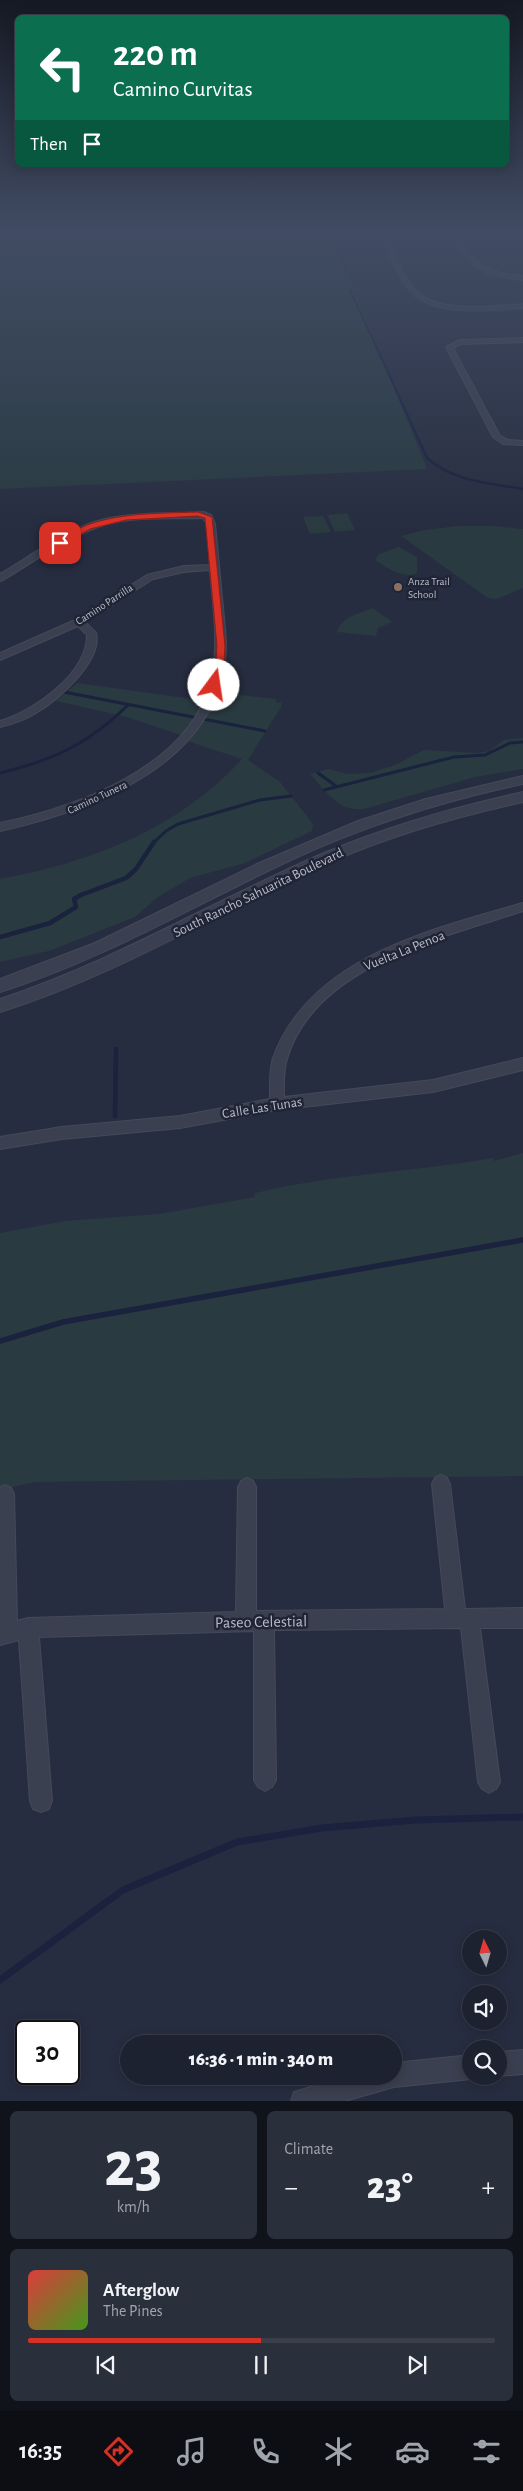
<!DOCTYPE html>
<meta charset="utf-8">
<style>
:root{--surface:#1d2230;--page:#2a2f3c;--text:#f1f3f6;--muted:#a0a4ab;--line:#3b3f4c;--accent:#d93025}
body{margin:0;font-family:"Alegreya Sans",sans-serif;background:var(--page);color:var(--text);height:100vh;display:flex;flex-direction:column;font-size:19px;white-space:nowrap}
*{box-sizing:border-box;margin:0}
p{font-size:16px;color:var(--muted)}
.icon{flex:none;width:28px;height:28px;fill:none;stroke:currentColor;stroke-width:2;stroke-linecap:round;stroke-linejoin:round}
.map{position:relative;height:2101px;overflow:hidden}
.panel{display:flex;flex-direction:column;gap:10px;padding:10px;background:#10131a;flex:1}
.panel>*{flex:none}
.banner{position:absolute;left:15px;top:15px;width:494px;height:152px;border-radius:8px;box-shadow:0 2px 12px #0003,0 0 0 1px var(--line);background:#0b6e4f;color:#fff;overflow:hidden}
.needle{width:32px;rotate:355deg}
.tools{position:absolute;left:462px;top:1930px;display:grid;gap:10px}
.tools a{display:grid;place-items:center;width:45px;height:45px;border-radius:50%;background:var(--surface);box-shadow:0 2px 12px #0003,0 0 0 1px var(--line);font-size:25px}
.speed{position:absolute;left:15px;top:2020px;display:flex;gap:10px;font-size:25px;font-weight:700;text-align:center}
.speed>*{display:grid;place-content:center;width:65px;height:65px;border-radius:50%;background:var(--surface);box-shadow:0 2px 12px #0003,0 0 0 1px var(--line);line-height:1}
.speed .limit{border:2px solid #111;border-radius:8px;background:#fff;color:#111}
.pin{position:absolute;display:grid;place-items:center;width:42px;height:42px;color:#fff;margin:-21px;border-radius:10px;box-shadow:0 2px 8px #0006}
.me{position:absolute;width:55px;margin:-28px;rotate:14deg;stroke-linejoin:round;filter:drop-shadow(0 0 4px #0008)}
.turn{display:flex;align-items:center;gap:18px;height:105px;padding:0 15px;font-size:22px}
.turn .icon{width:65px;height:65px;stroke-width:2.5}
.turn b{display:block;font-size:35px;line-height:42px}
.then{display:flex;align-items:center;height:48px;padding:0 15px;background:#0003;gap:10px;font-size:19px}
.big{font-size:38px;font-weight:800;line-height:1.1}
.panel .tile{flex:1;display:flex;flex-direction:column;justify-content:center;gap:8px;min-width:0;padding:0 18px;border-radius:8px;background:var(--page)}
.panel .dial{align-items:center;gap:0}
.dial b{font-size:65px;line-height:1}
.song{display:flex;align-items:center;gap:15px}
.cover{width:60px;height:60px;border-radius:8px;background:linear-gradient(135deg,hsl(0 70% 55%),hsl(100 70% 35%))}
.played{height:5px;border-radius:2px;background:linear-gradient(90deg,var(--accent) 50%,var(--line) 50%)}
.keys{display:flex;justify-content:space-around;direction:ltr}
.heat{display:flex;justify-content:space-between;align-items:center;font-size:28px;direction:ltr}
.panel .tiles{flex:1;display:grid;gap:10px;grid-template-columns:1fr 1fr}
.tile:last-child{grid-column:span 2}
.trip{position:absolute;left:120px;top:2035px;width:282px;height:50px;border-radius:25px;background:var(--surface);box-shadow:0 2px 12px #0003,0 0 0 1px var(--line);font-weight:800;line-height:50px;text-align:center}
.tabs{display:flex;height:80px;justify-content:space-around;align-items:center;background:#0c0e13;color:var(--muted)}
.tabs .icon{width:35px;height:35px}
.tabs .current{color:var(--accent)}
.tabs b{font-size:22px;color:var(--text)}
.map>svg:first-child{display:block}
.green{fill:#293a41}
.lines{fill:none;stroke-linecap:round;stroke-linejoin:round}
.stream-far5{stroke:#1a223e;stroke-width:2}
.stream-far4{stroke:#1a223e;stroke-width:2.5}
.stream-far3{stroke:#1a223e;stroke-width:3}
.stream-far2{stroke:#1a223e;stroke-width:4.5}
.stream-far1{stroke:#1a223e;stroke-width:5.5}
.stream{stroke:#1a223e;stroke-width:7}
.minor-casing{stroke:#454959;stroke-width:2}
.tertiary-casing{stroke:#454959;stroke-width:2}
.minor{fill:#3b4050;fill-rule:evenodd}
.tertiary{fill:#3b4050;fill-rule:evenodd}
.route{fill:#d93025;stroke:#8d1f18}
.education-dot{fill:#8d6e63;stroke:#202535;stroke-width:2}
.labels{text-anchor:middle;stroke-width:5;stroke-linejoin:round;paint-order:stroke}
.far-poi-label{font-size:11px;fill:#b8bbca;stroke:#202535;text-anchor:start}
.far-street-label{font-size:11px;fill:#b8bbca;stroke:#202535}
.street-label{font-size:14px;fill:#b8bbca;stroke:#202535}
.near-street-label{font-size:16px;fill:#b8bbca;stroke:#202535}
</style>
<div class="map">
<svg width="523" height="2101" viewBox="0 0 523 2101">
<rect width="100%" height="100%" fill="#272d40"/>
<path class="green" d="M 0,235 L 332,235 L 427,469 L 0,489 Z
M 347,513 L 355,530 L 335,532 L 327,515 Z
M 323,516 L 331,532 L 310,534 L 303,517 Z
M 458,526 L 493,526 L 523,529 L 523,588 L 497,599 L 488,598 L 401,536 L 424,530 Z
M 399,547 L 417,557 L 417,573 C 403,580 386,567 375,560 L 379,554 Z
M 373,608 L 392,622 L 378,628 L 376,636 L 337,632 C 341,617 360,613 373,608 Z
M 77,683 L 207,701 L 212,692 L 276,699 L 276,702 L 282,703 L 281,707 L 248,760 L 280,782 L 313,824 L 312,831 L 245,863 L 190,878 L 158,897 L 135,917 L 49,951 L 0,962 L 0,879 C 90,863 180,828 242,759 L 181,739 L 184,736 L 127,717 L 56,701 Z
M 523,738 L 523,769 L 475,777 L 364,809 C 338,812 326,791 310,774 L 329,769 L 348,774 L 370,773 L 395,765 L 424,750 L 478,753 L 489,751 L 504,740 Z
M 523,1153 L 523,1476 L 35,1482 L 0,1490 L 0,1233 L 65,1221 L 159,1214 L 255,1197 L 255,1193 C 333,1174 414,1172 493,1158 L 494,1161 Z"/>
<g class="lines">
<path class="stream-far5" d="M 332,235 L 347,272
M 350,290 L 397,392"/>
<path class="stream-far4" d="M 396,390 L 427,458 C 454,482 489,483 523,489"/>
<path class="stream-far3" d="M 59,691 L 265,731
M 0,773 C 53,760 89,744 128,705
M 318,773 L 336,786
M 324,790 L 454,757 L 485,755 L 510,743 L 523,742
M 153,843 L 166,831 L 178,824 L 260,800 L 291,796"/>
<path class="stream-far2" d="M 0,937 L 50,923 L 76,907 L 74,899 L 81,895 L 126,878 L 136,869 L 154,842
M 115,1116 L 116,1049"/>
<path class="stream-far1" d="M 0,1341 L 63,1322 L 523,1240"/>
<path class="stream" d="M 0,1980 L 123,1890 L 237,1842 L 322,1828 L 416,1820 L 523,1817"/>
<defs>
<path id="minor" d="M 381,235 L 387,235 C 395,253 402,275 415,290 C 438,314 493,306 523,304 L 523,308 C 491,310 431,318 409,290 C 396,274 390,254 381,235 Z
M 450,235 L 456,235 C 476,266 487,273 523,276 L 523,280 C 483,276 472,269 450,235 Z
M 523,338 L 523,342 L 461,344 L 453,348 L 500,436 L 508,440 L 523,441 L 523,445 L 503,444 L 493,437 L 446,347 L 460,340 Z
M 204,512 L 211,515 L 215,524 C 218,552 220,580 223,607 C 224,620 226,633 226,645 C 224,762 95,810 0,831 L 0,823 C 76,807 187,768 210,684 C 220,646 213,608 210,570 L 184,572 L 153,579 L 85,622 L 96,633 C 103,661 58,700 36,713 C 25,720 13,724 0,727 L 0,721 C 34,711 87,674 87,635 L 78,626 L 0,660 L 0,653 L 75,620 L 147,575 L 184,566 L 210,565 L 207,524 L 203,518 C 172,519 137,516 107,524 C 70,535 36,560 3,580 L 0,581 L 0,574 C 33,555 67,528 105,519 C 137,512 171,514 204,512 Z
M 523,903 L 523,911 C 442,938 314,966 287,1059 C 283,1071 284,1085 284,1097 L 433,1080 L 523,1058 L 523,1070 L 433,1092 L 277,1110 L 180,1128 L 62,1139 L 0,1149 L 0,1137 L 62,1127 L 180,1116 L 270,1099 C 270,1086 269,1071 273,1058 C 309,958 432,929 523,903 Z
M 441,1475 L 447,1478 L 450,1484 L 465,1609 L 523,1608 L 523,1628 L 480,1628 L 500,1782 L 496,1789 L 489,1793 L 482,1789 L 478,1782 L 461,1628 L 274,1630 L 276,1780 L 272,1787 L 265,1791 L 258,1787 L 254,1780 L 254,1631 L 39,1637 L 52,1801 L 49,1809 L 41,1812 L 33,1809 L 30,1801 L 19,1640 L 0,1645 L 0,1487 L 5,1485 L 11,1488 L 14,1494 L 17,1621 L 28,1618 L 236,1612 L 238,1487 L 241,1481 L 247,1478 L 253,1481 L 256,1487 L 256,1611 L 445,1609 L 432,1484 L 435,1478 Z
M 523,2050 L 523,2074 L 499,2076 L 499,2052 Z
M 471,2055 L 471,2076 L 477,2076 L 471,2079 L 394,2087 L 345,2101 L 291,2101 L 294,2092 L 348,2076 L 394,2076 L 394,2063 Z"/>
<path id="tertiary" d="M 523,776 L 523,784 C 443,801 367,825 293,859 C 196,904 103,960 0,992 L 0,979 L 95,943 L 257,864 L 358,821 L 426,799 Z
M 523,792 L 523,802 C 459,816 395,834 335,860 C 222,910 118,975 0,1012 L 0,999 C 113,962 215,900 324,853 C 388,826 455,807 523,792 Z"/>
</defs>
<use href="#minor" class="minor-casing"/>
<use href="#tertiary" class="tertiary-casing"/>
<use href="#minor" class="minor"/>
<use href="#tertiary" class="tertiary"/>
</g>
<linearGradient id="sky" x2="0" y2="1"><stop stop-color="#151923"/><stop offset="0.44" stop-color="#414c64"/><stop offset="1" stop-color="#414c64" stop-opacity="0"/></linearGradient>
<rect width="523" height="529" fill="url(#sky)"/>
<path class="route" d="M 198,512 L 212,517 L 225,646 L 224,662 L 219,685 L 214,688 L 210,685 L 216,662 L 217,646 L 205,518 L 197,516 L 126,520 L 90,529 L 63,545 L 56,543 C 93,511 152,514 198,512 Z"/>
<circle class="education-dot" cx="398" cy="587" r="5"/>
<g class="labels">
<g class="far-poi-label">
<text x="408" y="585">Anza Trail<tspan x="408" dy="13">School</tspan></text>
</g>
<g class="far-street-label">
<text transform="translate(104 604) rotate(-33)" y="4">Camino Parrilla</text>
<text transform="translate(97 797) rotate(-25)" y="4">Camino Tunera</text>
</g>
<g class="street-label">
<text transform="translate(258 892) rotate(-26)" y="5">South Rancho Sahuarita Boulevard</text>
<text transform="translate(404 950) rotate(-22)" y="5">Vuelta La Penoa</text>
<text transform="translate(262 1107) rotate(-9)" y="5">Calle Las Tunas</text>
</g>
<g class="near-street-label">
<text transform="translate(261 1621) rotate(-1)" y="6">Paseo Celestial</text>
</g>
</g>
</svg>
<div class="tools">
<a><svg class="needle" viewBox="-14 -14 28 28"><path d="M0-13l5 13h-10z" fill="#e53935"/><path d="M0 13l5-13h-10z" fill="#a0a4ab"/></svg></a>
<a><svg class="icon" aria-label="sound" viewBox="0 0 24 24"><path d="M4 9h4l5-4v14l-5-4H4zM17 9q2 3 0 6"/></svg></a>
<a><svg class="icon" aria-label="search" viewBox="0 0 24 24"><circle cx="10" cy="10" r="6"/><path d="M15 15l6 6"/></svg></a>
</div>
<div class="speed"><div class="limit">30</div></div>
<div class="pin" style="left:60px;top:543px;background:#d93025"><svg class="icon" aria-label="arrive" viewBox="0 0 24 24"><path d="M6 21V4h12l-3 4 3 4H6"/></svg></div>
<svg class="me" style="left:214px;top:685px" viewBox="-20 -20 40 40"><circle r="19" fill="#fff"/><path d="M0-13L10 11 0 6-10 11z" fill="#d93025"/></svg>
<div class="trip">16:36 · 1 min · 340 m</div>
<div class="banner">
<div class="turn"><svg class="icon" aria-label="left" viewBox="0 0 24 24"><path d="M17 20v-9H6M10 6l-5 5 5 5"/></svg><div><b>220 m</b>Camino Curvitas</div></div>
<div class="then">Then<svg class="icon" aria-label="arrive" viewBox="0 0 24 24"><path d="M6 21V4h12l-3 4 3 4H6"/></svg></div>
</div>
</div>
<section class="panel">
<div class="tiles">
<div class="tile dial"><b>23</b><p>km/h</p></div>
<div class="tile"><p>Climate</p>
<div class="heat"><a>−</a><b class="big">23°</b><a>+</a></div>
</div>
<div class="tile">
<div class="song"><i class="cover"></i><div><b>Afterglow</b><p>The Pines</p></div></div>
<div class="played"></div>
<div class="keys"><svg class="icon" aria-label="previous" viewBox="0 0 24 24"><path d="M18 5L8 12l10 7zM5 5v14"/></svg><svg class="icon" aria-label="pause" viewBox="0 0 24 24"><path d="M8 5v14M16 5v14"/></svg><svg class="icon" aria-label="next" viewBox="0 0 24 24"><path d="M6 5l10 7-10 7zM19 5v14"/></svg></div>
</div>
</div>
</section>
<nav class="tabs">
<b>16:35</b>
<svg class="icon current" aria-label="directions" viewBox="0 0 24 24"><path d="M12 3l9 9-9 9-9-9zM9 14v-3h6M13 9l2 2-2 2"/></svg>
<svg class="icon" aria-label="music" viewBox="0 0 24 24"><path d="M9 18V5l10-2v13"/><circle cx="6" cy="18" r="3"/><circle cx="16" cy="16" r="3"/></svg>
<svg class="icon" aria-label="phone" viewBox="0 0 24 24"><path d="M5 4h4l2 5-3 2q2 4 5 5l2-3 5 2v4C11 20 4 13 5 4z"/></svg>
<svg class="icon" aria-label="climate" viewBox="0 0 24 24"><path d="M12 3v18M4 7l16 10M4 17L20 7"/></svg>
<svg class="icon" aria-label="car" viewBox="0 0 24 24"><path d="M5 17H2v-5l4-1 3-4h7l3 4 3 1v5h-3M9 17h6M6 11h13"/><circle cx="7" cy="17" r="2"/><circle cx="17" cy="17" r="2"/></svg>
<svg class="icon" aria-label="filters" viewBox="0 0 24 24"><path d="M4 7h16M4 17h16"/><circle cx="9" cy="7" r="2"/><circle cx="15" cy="17" r="2"/></svg>
</nav>
